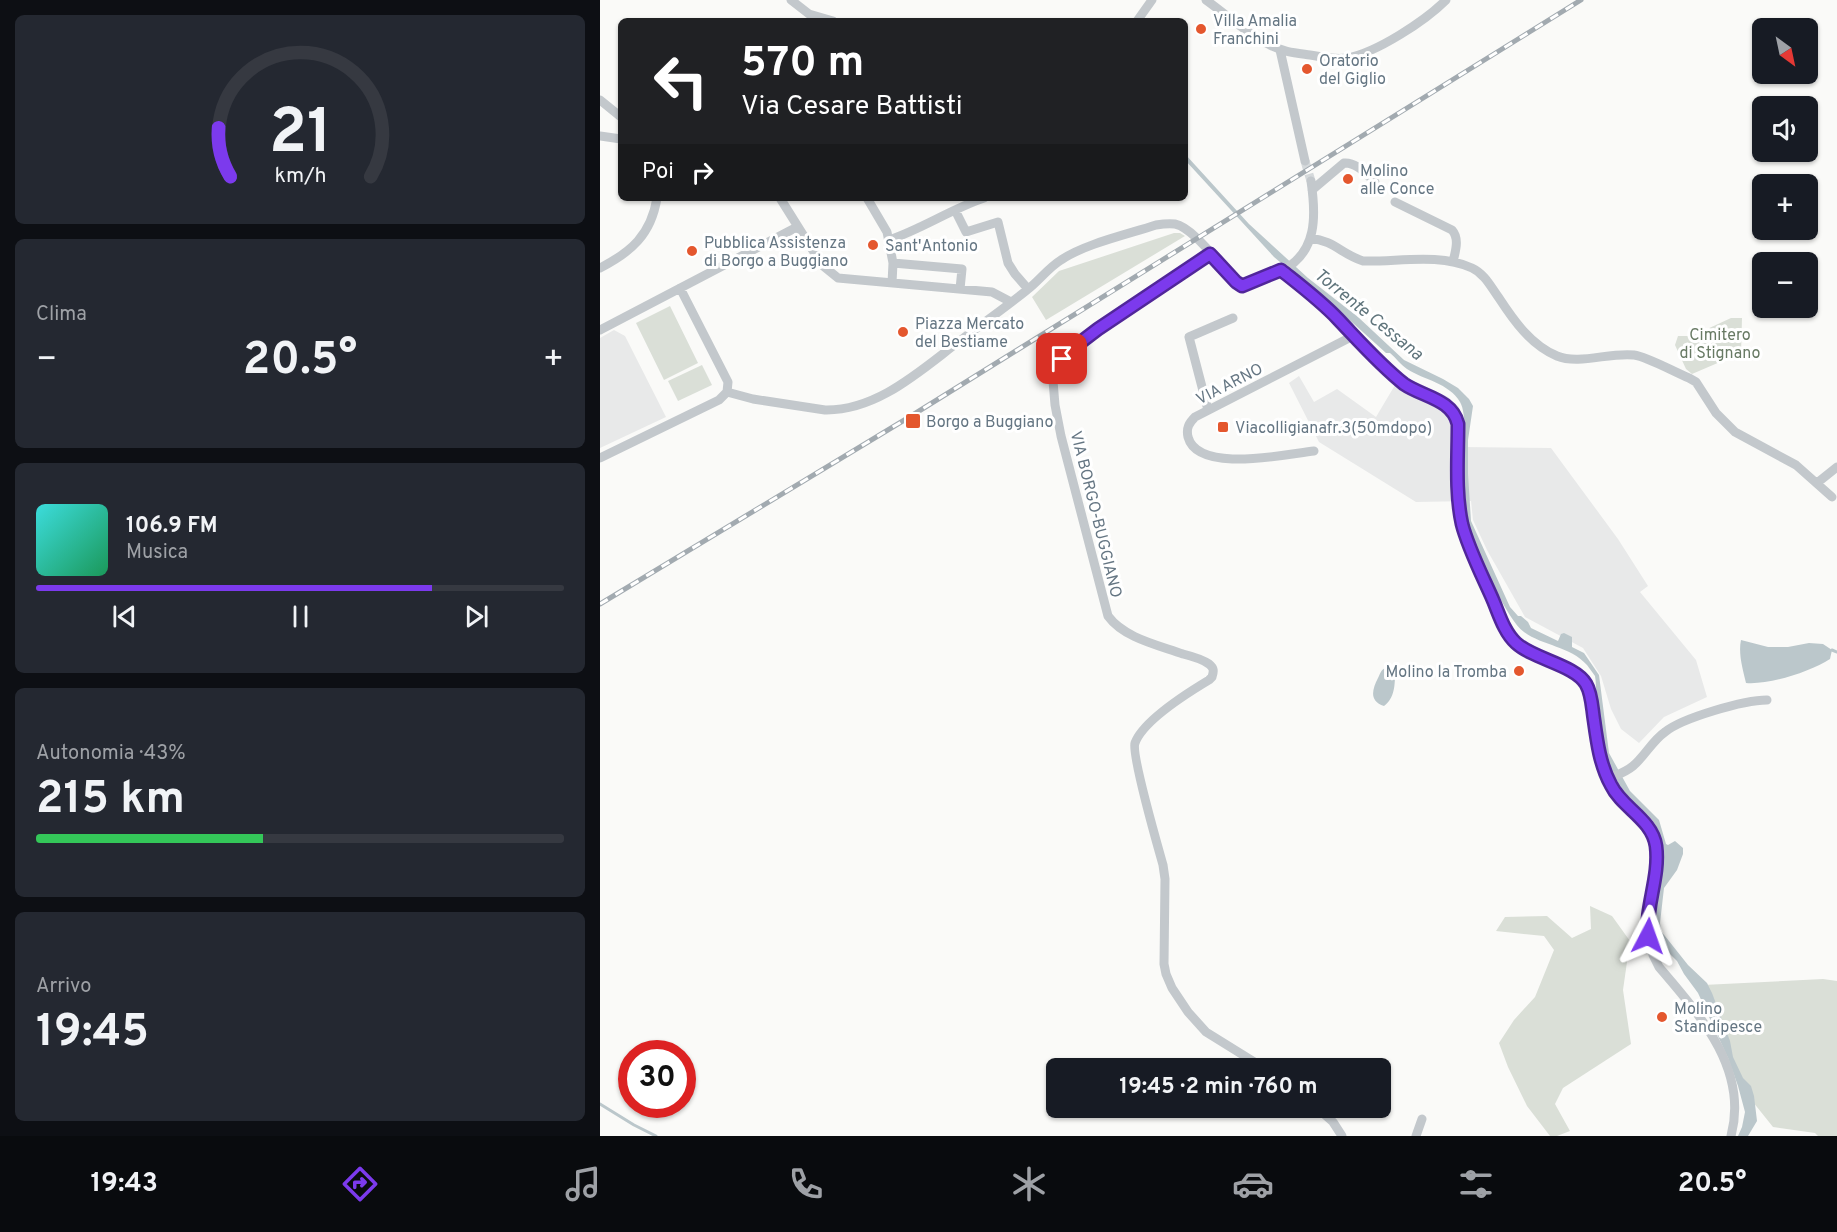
<!DOCTYPE html>
<html lang="it">
<meta charset="utf-8">
<style>
:root{--surface:#171b24;--page:#242831;--text:#f1f3f6;--muted:#9ea1a6;--line:#363941;--accent:#7c3aed}
body{margin:0;font-family:Overpass,sans-serif;background:var(--page);color:var(--text);height:100vh;display:flex;flex-direction:column;font-size:22px;white-space:nowrap}
*{box-sizing:border-box;margin:0}
p{font-size:20px;color:var(--muted)}
.icon{flex:none;width:33px;height:33px;fill:none;stroke:currentColor;stroke-width:2;stroke-linecap:round;stroke-linejoin:round}
.map{position:relative;flex:1;overflow:hidden}
.details{display:flex;flex-direction:column;gap:15px;padding:15px;background:#0d0f14;width:600px}
.details>*{flex:none}
.banner{position:absolute;left:18px;top:18px;width:570px;height:183px;border-radius:9px;box-shadow:0 2px 4px #0004;background:#202124;color:#fff;overflow:hidden}
.needle{width:39px;rotate:147deg}
.tools{position:absolute;left:1152px;top:18px;display:grid;gap:12px}
.tools a{display:grid;place-items:center;width:66px;height:66px;border-radius:9px;background:var(--surface);box-shadow:0 2px 4px #0004;font-size:30px}
.speed{position:absolute;left:18px;top:1040px;display:flex;gap:12px;font-size:30px;font-weight:700;text-align:center}
.speed>*{display:grid;place-content:center;width:78px;height:78px;border-radius:50%;background:var(--surface);box-shadow:0 2px 4px #0004;line-height:1}
.speed .limit{border:9px solid #d22;background:#fff;color:#111}
.pin{position:absolute;display:grid;place-items:center;width:51px;height:51px;color:#fff;margin:-26px;border-radius:12px;box-shadow:0 3px 9px #0006}
.me{position:absolute;width:66px;margin:-33px;rotate:4deg;stroke-linejoin:round;filter:drop-shadow(0 0 4px #0008)}
.turn{display:flex;align-items:center;gap:21px;height:126px;padding:0 24px;font-size:27px}
.turn .icon{width:78px;height:78px;stroke-width:2.5}
.turn b{display:block;font-size:42px;line-height:51px}
.then{display:flex;align-items:center;height:57px;padding:0 24px;background:#0003;gap:12px;font-size:22px}
.big{font-size:45px;font-weight:700;line-height:1.1}
.details .card{flex:1;display:flex;flex-direction:column;justify-content:center;gap:9px;min-width:0;padding:0 21px;border-radius:9px;background:var(--page)}
.details .dial{align-items:center;gap:0}
.dial svg{height:156px;overflow:visible;fill:none;stroke:var(--line);stroke-width:7;stroke-linecap:round;text-anchor:middle}
.dial text{fill:var(--text);stroke:none}
.song{display:flex;align-items:center;gap:18px}
.cover{width:72px;height:72px;border-radius:9px;background:linear-gradient(135deg,hsl(180 70% 55%),hsl(150 70% 35%))}
.played{height:6px;border-radius:3px;background:linear-gradient(90deg,var(--accent) 75%,var(--line) 75%)}
.keys{display:flex;justify-content:space-around;direction:ltr}
.heat{display:flex;justify-content:space-between;align-items:center;font-size:33px;direction:ltr}
.charge{height:9px;border-radius:4px;background:linear-gradient(90deg,#34c759 43%,var(--line) 0)}
.trip{position:absolute;left:446px;top:1058px;width:345px;height:60px;border-radius:9px;background:var(--surface);box-shadow:0 2px 4px #0004;font-weight:700;line-height:60px;text-align:center}
.dock{display:flex;height:96px;justify-content:space-around;align-items:center;background:#090b0e;color:var(--muted)}
.dock .icon{width:42px;height:42px}
.dock .selected{color:var(--accent)}
.dock b{font-size:27px;color:var(--text)}
main{display:flex;flex:1;min-height:0}
.map>svg:first-child{display:block}
.built{fill:#e8e9e9}
.green{fill:#dadfd7}
.water{fill:#bbc7cb}
.lines{fill:none;stroke-linecap:round;stroke-linejoin:round}
.stream{stroke:#bbc7cb;stroke-width:3}
.minor-tunnel{stroke:#d5d9db;stroke-width:9;stroke-dasharray:9 4.5;stroke-linecap:butt}
.minor{stroke:#c3c8cc;stroke-width:9}
.rail-casing{stroke:#a2aab0;stroke-width:5}
.rail{stroke:#fff;stroke-width:3;stroke-dasharray:9;stroke-linecap:butt}
.route-casing{stroke:#51269a;stroke-width:15}
.route{stroke:#7c3aed;stroke-width:10}
.poi-dot{fill:#e4572e;stroke:#fff;stroke-width:2}
.labels{text-anchor:middle;stroke-width:6;stroke-linejoin:round;paint-order:stroke}
.poi-label{font-size:16px;fill:#657683;stroke:#fff;text-anchor:start}
.park-label{font-size:16px;fill:#687a64;stroke:#fff}
.street-label{font-size:16px;fill:#657683;stroke:#fff}
.water-label{font-size:18px;font-style:italic;fill:#60757c;stroke:#fff}
</style>
<main>
<section class="details">
<div class="card dial"><svg viewBox="0 0 100 80">
<path d="M14 69A42 42 0 1 1 86 69"/>
<path d="M14 69A42 42 0 0 1 8 44" stroke="#7c3aed"/>
<text x="50" y="56" font-size="32" font-weight="700">21</text>
<text x="50" y="72" font-size="11">km/h</text>
</svg></div>
<div class="card"><p>Clima</p>
<div class="heat"><a>−</a><b class="big">20.5°</b><a>+</a></div>
</div>
<div class="card">
<div class="song"><i class="cover"></i><div><b>106.9 FM</b><p>Musica</p></div></div>
<div class="played"></div>
<div class="keys"><svg class="icon" aria-label="previous" viewBox="0 0 24 24"><path d="M18 5L8 12l10 7zM5 5v14"/></svg><svg class="icon" aria-label="pause" viewBox="0 0 24 24"><path d="M8 5v14M16 5v14"/></svg><svg class="icon" aria-label="next" viewBox="0 0 24 24"><path d="M6 5l10 7-10 7zM19 5v14"/></svg></div>
</div>
<div class="card"><p>Autonomia · 43%</p><b class="big">215 km</b><div class="charge"></div></div>
<div class="card"><p>Arrivo</p><b class="big">19:45</b></div>
</section>
<div class="map">
<svg width="1237" height="1136" viewBox="0 0 1237 1136">
<rect width="100%" height="100%" fill="#fafaf8"/>
<path class="built" d="M 14,330 L 25,336 L 66,417 L 0,448 L 0,338 Z
M 801,375 L 848,397 L 859,407 L 862,447 L 951,448 L 1018,539 L 1048,586 L 1040,592 L 1096,660 L 1107,697 L 1064,717 L 1039,743 L 1021,729 L 1011,709 L 1001,676 L 983,648 L 925,617 L 887,550 L 873,520 L 871,501 L 816,502 L 719,442 L 689,383 L 699,376 L 714,402 L 737,389 L 776,417 Z"/>
<path class="green" d="M 574,233 L 580,233 L 585,236 L 446,320 L 432,297 L 459,271 Z
M 70,306 L 98,363 L 64,380 L 36,323 Z
M 1131,318 L 1142,318 L 1141,353 L 1092,374 L 1086,369 L 1075,345 L 1078,336 L 1092,336 Z
M 102,365 L 112,385 L 78,401 L 68,381 Z
M 990,906 L 1012,916 L 1030,941 L 1023,990 L 1031,1044 L 963,1088 L 955,1104 L 970,1131 L 957,1136 L 950,1136 L 927,1106 L 908,1067 L 899,1043 L 914,1020 L 935,997 L 954,950 L 944,936 L 896,931 L 905,917 L 947,916 L 972,938 L 991,929 Z
M 1223,979 L 1237,981 L 1237,1136 L 1218,1136 L 1215,1133 L 1173,1127 L 1145,1092 L 1103,985 Z"/>
<path class="water" d="M 585,154 L 649,224 L 708,278 L 758,317 L 804,360 L 843,379 L 858,388 L 869,399 L 873,406 L 868,440 L 868,474 L 871,521 L 910,607 L 918,616 L 921,616 L 928,622 L 931,628 L 958,641 L 961,634 L 964,633 L 972,637 L 972,647 L 984,653 L 999,675 L 1009,753 L 1030,791 L 1059,820 L 1066,844 L 1068,845 L 1075,841 L 1083,848 L 1083,854 L 1077,870 L 1064,888 L 1060,923 L 1061,931 L 1088,965 L 1107,983 L 1112,993 L 1130,1041 L 1133,1057 L 1143,1078 L 1151,1086 L 1154,1096 L 1157,1121 L 1148,1136 L 1138,1136 L 1142,1127 L 1145,1112 L 1138,1086 L 1128,1058 L 1098,993 L 1084,974 L 1077,961 L 1063,947 L 1055,931 L 1053,924 C 1057,897 1066,860 1059,834 C 1055,817 1038,808 1028,796 C 1018,786 1008,766 1004,753 C 998,734 998,713 996,694 C 996,689 996,681 995,676 C 993,673 989,668 987,665 C 970,646 943,646 924,632 C 907,620 882,561 874,541 C 865,520 863,496 863,474 C 863,457 868,415 860,402 C 849,383 824,380 807,369 C 801,365 796,358 790,353 L 786,353 L 754,324 L 674,257 L 585,160 Z
M 1141,640 L 1168,647 L 1188,647 L 1209,643 L 1223,644 L 1232,650 L 1230,659 C 1210,672 1169,685 1146,683 C 1143,670 1138,654 1141,640 Z
M 788,667 L 795,672 C 795,684 795,698 784,706 C 769,701 772,690 778,678 C 781,672 781,669 788,667 Z"/>
<g class="lines">
<path class="stream" d="M 1232,650 L 1237,652
M 0,1104 L 34,1125 L 56,1136"/>
<path class="minor-tunnel" d="M 705,161 L 711,181"/>
<path class="minor" d="M 191,0 L 209,14 L 233,21
M 606,0 C 627,15 647,34 670,45 C 683,52 696,53 710,55 C 723,57 734,60 747,58 C 776,53 825,21 846,0
M 537,21 L 552,0
M 680,50 L 705,161
M 0,100 L 21,117
M 0,136 L 21,139
M 712,190 L 744,163 C 756,162 766,174 775,182
M 180,198 L 222,265 L 238,278 L 392,292 L 411,302
M 267,198 L 287,232 L 293,263
M 795,202 L 852,230 C 860,239 855,252 853,262
M 355,210 L 366,232 L 398,222 L 408,263 L 415,274 L 428,289
M 710,238 C 735,241 741,254 763,261 C 798,262 839,253 872,268 C 885,274 891,287 899,298 C 914,321 931,345 957,356 C 979,365 1010,352 1034,355 C 1048,357 1074,372 1089,378 L 1096,382 L 1116,413 L 1135,432 L 1196,465 L 1232,497
M 289,240 C 322,229 351,209 384,198
M 611,254 L 498,329 L 477,345 L 462,359 L 456,369 L 453,381 L 455,405 L 461,436 L 508,616 C 524,638 558,645 583,654 C 591,656 602,659 609,664 C 614,668 614,671 612,677 L 609,680 C 589,692 543,721 535,743 C 531,754 558,847 563,865 L 565,879 L 564,964 L 566,974 L 572,988 L 588,1012 L 606,1032 L 664,1068
M 0,268 C 31,252 51,235 57,198
M 681,270 L 727,308 L 795,376 L 812,389 L 839,401 L 854,413 L 858,424 L 858,485 L 862,525 L 903,624 L 913,639 L 922,648 L 974,673 L 984,681 L 990,697 L 1001,760 L 1011,785 L 1023,802 L 1048,826 L 1053,836 L 1056,848 L 1056,872 L 1048,932 L 1053,955 L 1059,967 C 1099,1014 1149,1069 1131,1136
M 292,283 L 293,263 L 362,269 L 360,289
M 0,330 L 197,227
M 127,392 L 153,399 L 225,410 C 278,411 322,369 361,340 C 383,323 406,307 427,290 C 439,281 448,268 461,260 C 484,244 529,234 556,225 C 562,224 568,223 575,224 C 591,227 614,257 625,269 C 631,275 635,282 642,286 C 652,284 659,279 668,275 C 672,273 677,272 681,271 C 718,253 716,215 711,181
M 608,410 L 589,337 L 633,318
M 714,451 C 686,454 598,474 588,437 C 586,428 589,423 595,417 L 753,336
M 0,458 L 119,400 L 127,392 L 128,382 L 80,288
M 1217,483 L 1237,467
M 1008,779 C 1017,775 1026,772 1033,766 C 1045,756 1052,741 1065,732 C 1082,718 1144,700 1167,700
M 716,1107 L 733,1122 L 742,1136
M 816,1136 L 822,1119"/>
<defs>
<path id="rail" d="M 0,604 L 311,416 L 981,0"/>
</defs>
<use href="#rail" class="rail-casing"/>
<use href="#rail" class="rail"/>
</g>
<g class="lines">
<defs>
<path id="route" d="M 462,359 L 477,345 L 498,329 L 610,254 L 636,282 L 642,286 L 681,270 C 701,286 721,301 738,319 C 759,341 780,365 804,384 C 823,397 852,399 858,424 C 858,457 855,492 862,524 C 868,548 883,577 893,600 C 899,614 904,632 916,643 C 933,659 975,665 986,684 C 992,694 992,708 994,720 C 997,742 1000,765 1011,785 C 1022,808 1052,819 1056,846 C 1060,877 1045,907 1048,936"/>
</defs>
<use href="#route" class="route-casing"/>
<use href="#route" class="route"/>
</g>
<g class="poi-dot">
<circle cx="601" cy="29" r="6"/>
<circle cx="707" cy="69" r="6"/>
<circle cx="748" cy="179" r="6"/>
<circle cx="273" cy="245" r="6"/>
<circle cx="92" cy="251" r="6"/>
<circle cx="303" cy="332" r="6"/>
<rect x="305" y="413" width="16" height="16" rx="3"/>
<rect x="617" y="421" width="12" height="12" rx="3"/>
<circle cx="919" cy="671" r="6"/>
<circle cx="1062" cy="1017" r="6"/>
</g>
<g class="labels">
<g class="poi-label">
<text x="613" y="26">Villa Amalia<tspan x="613" dy="18">Franchini</tspan></text>
<text x="719" y="66">Oratorio<tspan x="719" dy="18">del Giglio</tspan></text>
<text x="760" y="176">Molino<tspan x="760" dy="18">alle Conce</tspan></text>
<text x="104" y="248">Pubblica Assistenza<tspan x="104" dy="18">di Borgo a Buggiano</tspan></text>
<text x="285" y="251">Sant'Antonio</text>
<text x="315" y="329">Piazza Mercato<tspan x="315" dy="18">del Bestiame</tspan></text>
<text x="326" y="427">Borgo a Buggiano</text>
<text x="635" y="433">Viacolligianafr.3(50mdopo)</text>
<text x="907" y="677" text-anchor="end">Molino la Tromba</text>
<text x="1074" y="1014">Molino<tspan x="1074" dy="18">Standipesce</tspan></text>
</g>
<g class="park-label">
<text x="1120" y="340">Cimitero<tspan x="1120" dy="18">di Stignano</tspan></text>
</g>
<g class="street-label">
<text transform="translate(629 383) rotate(-27)" y="6">VIA ARNO</text>
<text transform="translate(497 514) rotate(76)" y="6">VIA BORGO-BUGGIANO</text>
</g>
<g class="water-label">
<text transform="translate(769 314) rotate(39)" y="6">Torrente Cessana</text>
</g>
</g>
</svg>
<div class="tools">
<a><svg class="needle" viewBox="-14 -14 28 28"><path d="M0-13l5 13h-10z" fill="#e53935"/><path d="M0 13l5-13h-10z" fill="#9ea1a6"/></svg></a>
<a><svg class="icon" aria-label="sound" viewBox="0 0 24 24"><path d="M4 9h4l5-4v14l-5-4H4zM17 9q2 3 0 6"/></svg></a>
<a>+</a>
<a>−</a>
</div>
<div class="speed"><div class="limit">30</div></div>
<div class="pin" style="left:462px;top:359px;background:#d93025"><svg class="icon" aria-label="arrive" viewBox="0 0 24 24"><path d="M6 21V4h12l-3 4 3 4H6"/></svg></div>
<svg class="me" style="left:1048px;top:936px" viewBox="-20 -20 40 40"><path d="M0-17L14 15 0 8-14 15z" fill="#7c3aed" stroke="#fff" stroke-width="4"/></svg>
<div class="trip">19:45 · 2 min · 760 m</div>
<div class="banner">
<div class="turn"><svg class="icon" aria-label="left" viewBox="0 0 24 24"><path d="M17 20v-9H6M10 6l-5 5 5 5"/></svg><div><b>570 m</b>Via Cesare Battisti</div></div>
<div class="then">Poi<svg class="icon" aria-label="right" viewBox="0 0 24 24"><path d="M7 20v-9h11M14 6l5 5-5 5"/></svg></div>
</div>
</div>
</main>
<nav class="dock">
<b>19:43</b>
<svg class="icon selected" aria-label="directions" viewBox="0 0 24 24"><path d="M12 3l9 9-9 9-9-9zM9 14v-3h6M13 9l2 2-2 2"/></svg>
<svg class="icon" aria-label="music" viewBox="0 0 24 24"><path d="M9 18V5l10-2v13"/><circle cx="6" cy="18" r="3"/><circle cx="16" cy="16" r="3"/></svg>
<svg class="icon" aria-label="phone" viewBox="0 0 24 24"><path d="M5 4h4l2 5-3 2q2 4 5 5l2-3 5 2v4C11 20 4 13 5 4z"/></svg>
<svg class="icon" aria-label="climate" viewBox="0 0 24 24"><path d="M12 3v18M4 7l16 10M4 17L20 7"/></svg>
<svg class="icon" aria-label="car" viewBox="0 0 24 24"><path d="M5 17H2v-5l4-1 3-4h7l3 4 3 1v5h-3M9 17h6M6 11h13"/><circle cx="7" cy="17" r="2"/><circle cx="17" cy="17" r="2"/></svg>
<svg class="icon" aria-label="filters" viewBox="0 0 24 24"><path d="M4 7h16M4 17h16"/><circle cx="9" cy="7" r="2"/><circle cx="15" cy="17" r="2"/></svg>
<b>20.5°</b>
</nav>
